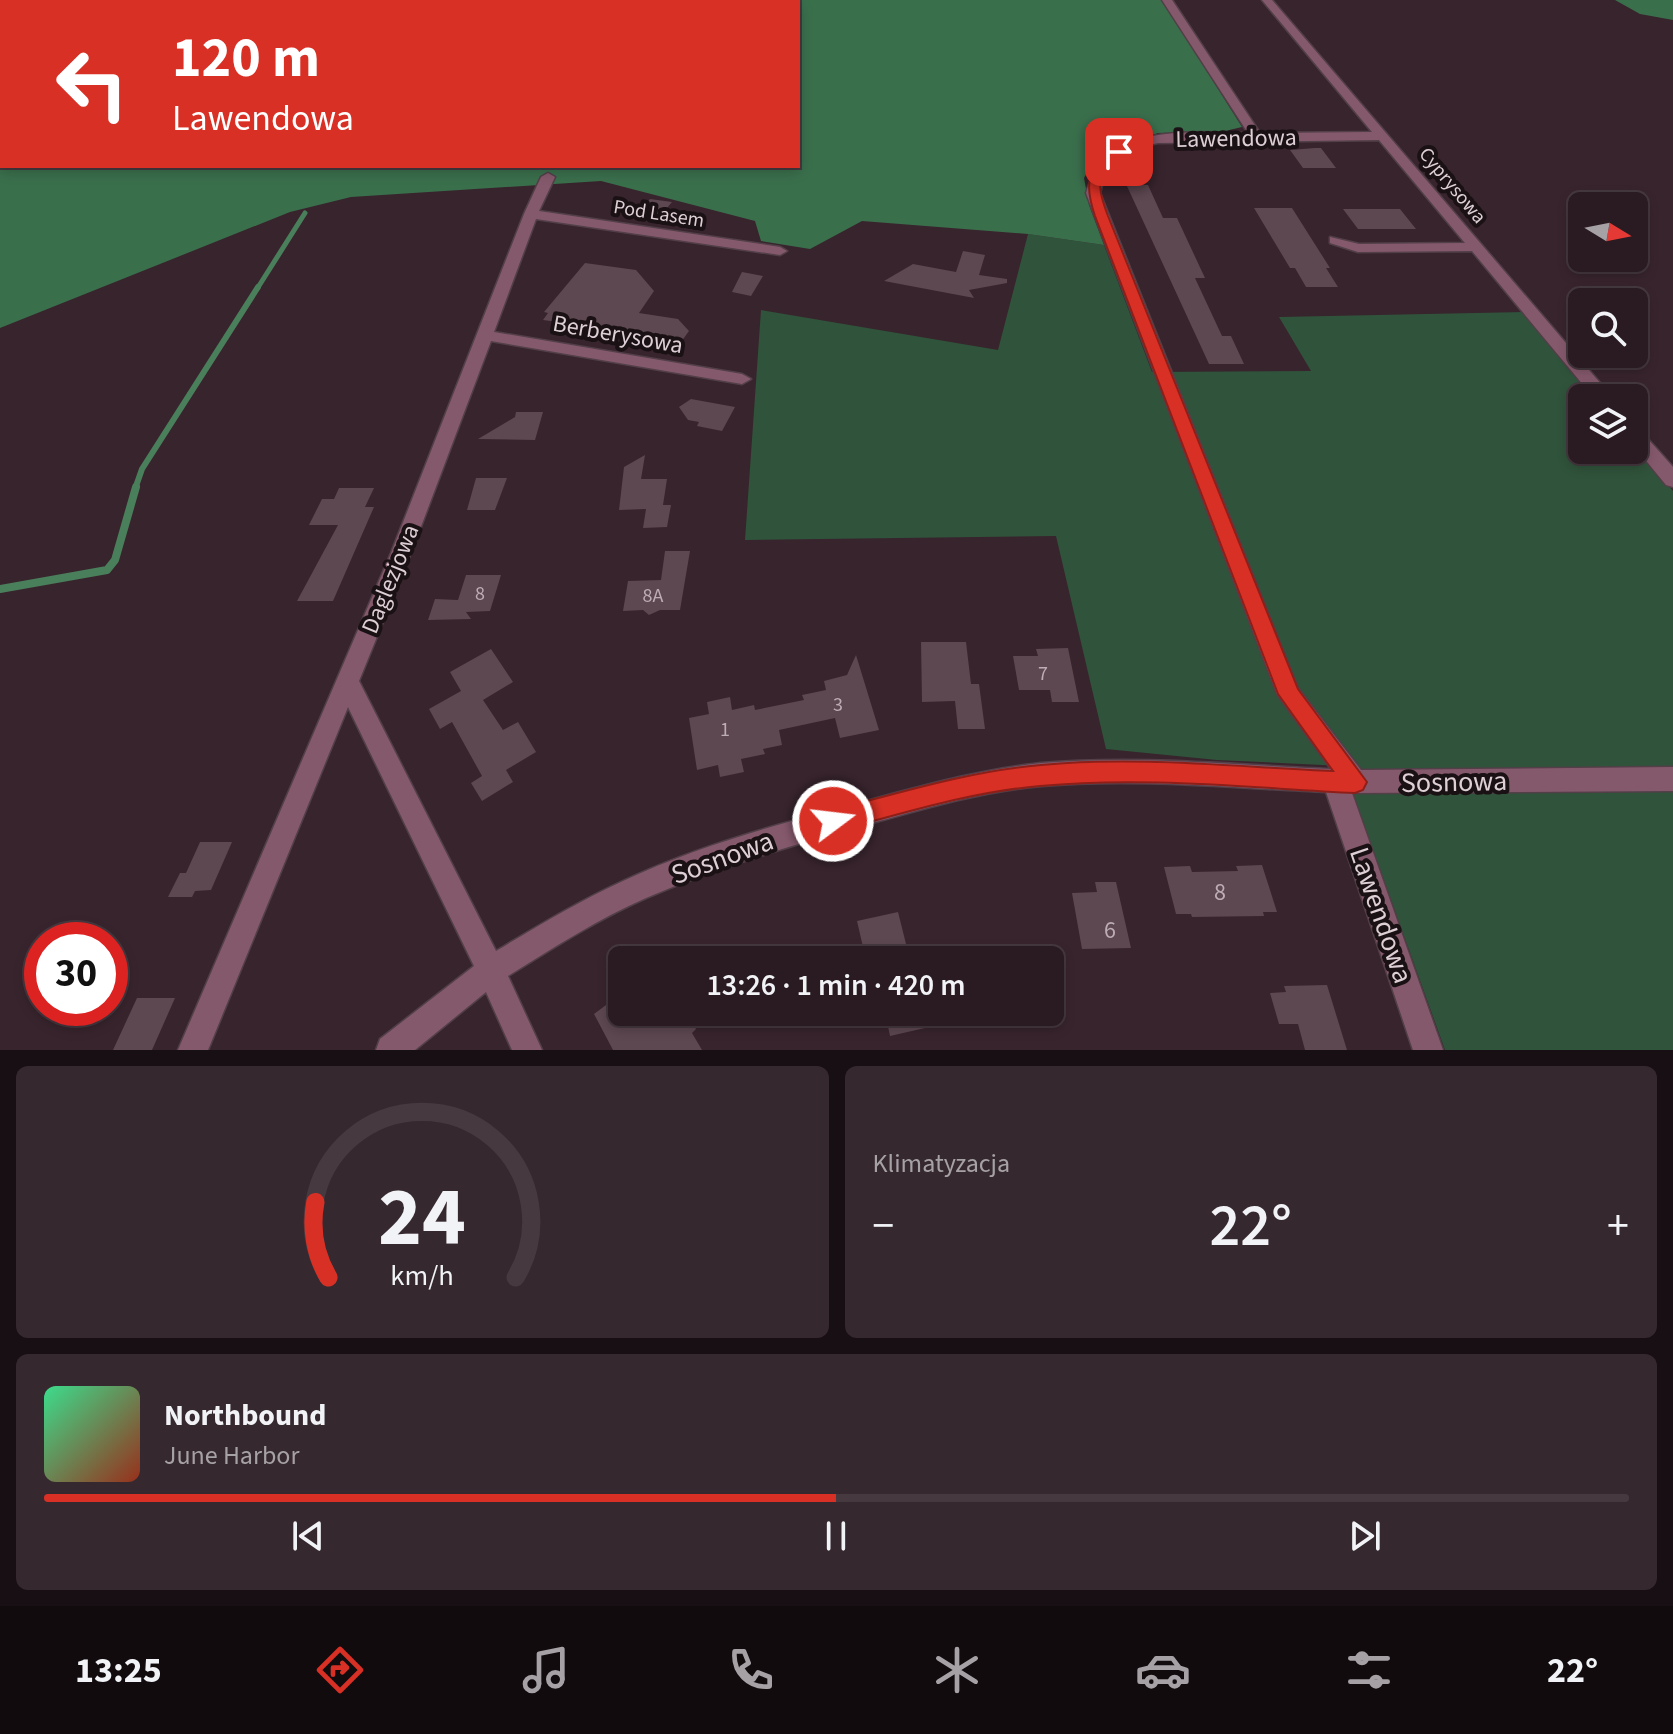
<!DOCTYPE html>
<html lang="pl">
<meta charset="utf-8">
<style>
:root{--surface:#2a1b22;--page:#36282f;--text:#f1f3f6;--muted:#a5a1a5;--line:#463940;--accent:#d93025}
body{margin:0;font-family:"Source Sans 3",sans-serif;background:var(--page);color:var(--text);height:100vh;display:flex;flex-direction:column;font-size:30px;white-space:nowrap}
*{box-sizing:border-box;margin:0}
p{font-size:26px;color:var(--muted)}
.icon{flex:none;width:44px;height:44px;fill:none;stroke:currentColor;stroke-width:2;stroke-linecap:round;stroke-linejoin:round}
.map{position:relative;height:1050px;overflow:hidden}
.side{display:flex;flex-direction:column;gap:16px;padding:16px;background:#170f13;flex:1}
.side>*{flex:none}
.guide{position:absolute;left:0px;top:0px;width:800px;height:168px;box-shadow:0 4px 12px #0003,0 0 0 2px var(--line);background:#d93025;color:#fff;overflow:hidden}
.needle{width:52px;rotate:100deg}
.controls{position:absolute;left:1568px;top:192px;display:grid;gap:16px}
.controls a{display:grid;place-items:center;width:80px;height:80px;border-radius:12px;background:var(--surface);box-shadow:0 4px 12px #0003,0 0 0 2px var(--line);font-size:40px}
.speed{position:absolute;left:24px;top:922px;display:flex;gap:16px;font-size:40px;font-weight:700;text-align:center}
.speed>*{display:grid;place-content:center;width:104px;height:104px;border-radius:50%;background:var(--surface);box-shadow:0 4px 12px #0003,0 0 0 2px var(--line);line-height:1}
.speed .limit{border:12px solid #d22;background:#fff;color:#111}
.pin{position:absolute;display:grid;place-items:center;width:68px;height:68px;color:#fff;margin:-34px;border-radius:16px;box-shadow:0 4px 12px #0006}
.me{position:absolute;width:88px;margin:-44px;rotate:75deg;stroke-linejoin:round;filter:drop-shadow(0 0 6px #0008)}
.turn{display:flex;align-items:center;gap:28px;height:168px;padding:0 40px;font-size:36px}
.turn .icon{width:104px;height:104px;stroke-width:2.5}
.turn b{display:block;font-size:56px;line-height:68px}
.big{font-size:60px;font-weight:600;line-height:1.1}
.side .widget{flex:1;display:flex;flex-direction:column;justify-content:center;gap:12px;min-width:0;padding:0 28px;border-radius:12px;background:var(--page)}
.side .dial{align-items:center;gap:0}
.dial svg{height:208px;overflow:visible;fill:none;stroke:var(--line);stroke-width:7;stroke-linecap:round;text-anchor:middle}
.dial text{fill:var(--text);stroke:none}
.song{display:flex;align-items:center;gap:24px}
.cover{width:96px;height:96px;border-radius:12px;background:linear-gradient(135deg,hsl(150 70% 55%),hsl(10 70% 35%))}
.played{height:8px;border-radius:4px;background:linear-gradient(90deg,var(--accent) 50%,var(--line) 50%)}
.keys{display:flex;justify-content:space-around;direction:ltr}
.heat{display:flex;justify-content:space-between;align-items:center;font-size:44px;direction:ltr}
.side .tiles{flex:1;display:grid;gap:16px;grid-template-columns:1fr 1fr}
.widget:last-child{grid-column:span 2}
.trip{position:absolute;left:608px;top:946px;width:456px;height:80px;border-radius:12px;background:var(--surface);box-shadow:0 4px 12px #0003,0 0 0 2px var(--line);font-weight:600;line-height:80px;text-align:center}
.tabs{display:flex;height:128px;justify-content:space-around;align-items:center;background:#110b0e;color:var(--muted)}
.tabs .icon{width:56px;height:56px}
.tabs .on{color:var(--accent)}
.tabs b{font-size:36px;color:var(--text)}
.map>svg:first-child{display:block}
.green{fill:#30533b}
.forest{fill:#3a6f4c;fill-rule:evenodd}
.lines{fill:none;stroke-linecap:round;stroke-linejoin:round}
.stream-far2{stroke:#4a7f5b;stroke-width:5}
.stream-far1{stroke:#4a7f5b;stroke-width:6}
.stream{stroke:#4a7f5b;stroke-width:8}
.building{fill:#5d4750}
.minor-casing{stroke:#523f48;stroke-width:3}
.minor{fill:#85596c;fill-rule:evenodd}
.route{fill:#d93025;stroke:#8d1f18;stroke-width:2}
.labels{text-anchor:middle;stroke-width:8;stroke-linejoin:round;paint-order:stroke}
.far-street-label{font-size:20px;fill:#ddcfd5;stroke:#1a1114}
.number-label{font-size:20px;fill:#bdadb4}
.street-label{font-size:24px;fill:#ddcfd5;stroke:#1a1114}
.near-number-label{font-size:24px;fill:#bdadb4}
.near-street-label{font-size:28px;fill:#ddcfd5;stroke:#1a1114}
</style>
<div class="map">
<svg width="1673" height="1050" viewBox="0 0 1673 1050">
<rect width="100%" height="100%" fill="#38242d"/>
<path class="green" d="M 1028,234 L 1104,245 L 1152,372 L 1311,371 L 1279,317 L 1524,312 L 1595,398 L 1582,398 L 1582,450 L 1634,450 L 1634,444 L 1673,491 L 1673,1050 L 1445,1050 L 1343,766 L 1217,760 L 1106,749 L 1056,536 L 745,540 L 761,310 L 998,350 Z"/>
<path class="forest" d="M 0,0 L 1162,0 L 1242,127 L 1225,131 L 1158,133 L 1098,155 L 1084,178 L 1089,205 L 1104,245 L 1028,234 L 862,221 L 810,249 L 761,241 L 755,221 L 601,181 L 351,197 L 290,212 L 0,328 ZM 2,2 L 798,2 L 798,166 L 2,166 Z
M 1615,0 L 1673,0 L 1673,20 L 1640,14 Z"/>
<g class="lines">
<path class="stream-far2" d="M 257,289 L 305,213"/>
<path class="stream-far1" d="M 135,489 L 142,469 L 258,287"/>
<path class="stream" d="M 0,589 L 107,570 L 115,560 L 136,487"/>
</g>
<path class="building" d="M 1315,148 L 1321,148 L 1336,168 L 1303,168 L 1290,150 Z
M 1126,184 L 1148,185 L 1163,218 L 1177,218 L 1205,278 L 1195,278 L 1222,336 L 1231,336 L 1244,364 L 1209,364 Z
M 650,199 L 672,202 L 658,219 L 636,216 Z
M 1254,208 L 1292,208 L 1330,268 L 1326,268 L 1338,287 L 1306,287 L 1295,268 L 1290,268 Z
M 1343,209 L 1400,209 L 1416,229 L 1358,229 Z
M 963,251 L 985,255 L 979,275 L 1007,279 L 1007,283 L 969,290 L 974,298 L 884,281 L 913,264 L 956,272 Z
M 585,263 L 636,270 L 654,291 L 639,313 L 678,319 L 689,331 L 681,342 L 614,331 L 611,335 L 555,325 L 558,322 L 543,320 L 548,313 L 544,312 Z
M 742,272 L 763,276 L 751,296 L 732,292 Z
M 691,399 L 735,407 L 722,431 L 697,426 L 699,422 L 688,420 L 679,407 Z
M 516,412 L 543,412 L 535,440 L 478,439 L 515,417 Z
M 645,455 L 641,479 L 667,479 L 663,505 L 671,505 L 667,527 L 643,528 L 646,509 L 619,510 L 624,467 Z
M 476,478 L 507,478 L 495,510 L 467,510 Z
M 339,488 L 374,488 L 365,507 L 374,507 L 333,601 L 297,601 L 338,525 L 309,525 L 322,499 L 334,499 Z
M 665,551 L 690,551 L 680,610 L 660,610 L 649,615 L 643,610 L 623,611 L 628,581 L 661,580 Z
M 466,575 L 501,575 L 490,611 L 466,612 L 471,619 L 428,620 L 435,599 L 458,600 Z
M 921,642 L 966,642 L 971,684 L 979,684 L 985,729 L 958,729 L 955,701 L 922,702 Z
M 1068,648 L 1079,702 L 1052,702 L 1050,690 L 1019,690 L 1013,656 L 1038,656 L 1036,649 Z
M 491,649 L 513,682 L 483,700 L 503,730 L 518,722 L 536,752 L 506,770 L 513,782 L 482,801 L 471,783 L 482,776 L 452,722 L 440,729 L 429,709 L 461,691 L 450,672 Z
M 856,655 L 879,730 L 840,738 L 835,718 L 779,730 L 782,745 L 763,749 L 765,754 L 741,759 L 744,772 L 720,777 L 718,765 L 697,770 L 689,718 L 709,714 L 707,702 L 730,697 L 732,710 L 754,705 L 755,710 L 804,700 L 802,695 L 826,690 L 824,681 L 847,675 Z
M 200,842 L 232,842 L 211,890 L 195,891 L 192,897 L 168,897 L 180,873 L 186,873 Z
M 1262,865 L 1277,912 L 1263,912 L 1264,916 L 1192,917 L 1191,914 L 1176,914 L 1164,867 L 1190,866 L 1192,872 L 1238,871 L 1236,866 Z
M 1095,882 L 1116,882 L 1131,948 L 1082,949 L 1072,893 L 1097,892 Z
M 898,912 L 910,960 L 866,960 L 857,921 Z
M 1327,985 L 1347,1050 L 1305,1050 L 1298,1024 L 1279,1024 L 1270,993 L 1286,992 L 1284,986 Z
M 622,993 L 622,1012 L 686,1012 L 696,1029 L 692,1033 L 702,1050 L 613,1050 L 594,1014 Z
M 137,998 L 175,998 L 152,1050 L 113,1050 Z
M 885,1012 L 959,1012 L 960,1020 L 890,1036 Z"/>
<g class="lines">
<defs>
<path id="minor" d="M 1162,0 L 1172,0 L 1260,133 L 1372,132 L 1262,0 L 1272,0 L 1613,398 L 1594,398 L 1472,251 L 1358,252 L 1330,243 L 1330,237 L 1359,244 L 1465,243 L 1379,140 L 1158,143 L 1137,148 L 1116,160 L 1104,178 L 1100,193 L 1298,688 L 1361,770 L 1673,767 L 1673,791 L 1352,793 L 1443,1050 L 1413,1050 L 1326,792 C 1232,788 1136,778 1042,786 C 985,791 930,807 876,822 C 797,844 720,866 646,898 C 598,919 553,948 508,976 L 542,1050 L 512,1050 L 486,992 L 415,1050 L 376,1050 L 380,1039 L 474,966 L 348,707 L 208,1050 L 178,1050 L 391,553 L 524,214 L 541,177 L 548,173 L 555,177 L 539,211 L 780,247 L 787,251 L 780,255 L 536,219 L 494,332 L 742,374 L 751,379 L 742,384 L 491,341 L 411,553 L 359,681 L 496,951 C 538,926 579,901 623,881 C 702,844 786,822 870,800 C 926,785 983,769 1041,763 C 1137,755 1235,765 1331,769 L 1277,694 L 1086,193 C 1107,121 1188,133 1248,133 Z
M 1634,428 L 1640,430 L 1673,467 L 1673,487 L 1666,485 L 1634,446 Z"/>
</defs>
<use href="#minor" class="minor-casing"/>
<use href="#minor" class="minor"/>
</g>
<path class="route" d="M 1115,150 L 1125,152 C 1097,175 1095,181 1108,216 L 1298,689 L 1367,782 L 1363,790 L 1355,793 C 1251,788 1144,776 1040,786 C 969,792 901,814 833,832 L 825,829 L 821,821 L 825,813 L 833,810 C 902,792 970,771 1041,765 C 1138,756 1236,767 1333,771 L 1278,694 L 1095,216 C 1085,187 1085,166 1115,150 Z"/>
<g class="labels">
<g class="far-street-label">
<text transform="translate(1453 185) rotate(50)" y="7">Cyprysowa</text>
<text transform="translate(659 213) rotate(9)" y="7">Pod Lasem</text>
</g>
<g class="number-label">
<text x="480" y="600">8</text>
<text x="653" y="602">8A</text>
<text x="1043" y="680">7</text>
<text x="838" y="711">3</text>
<text x="725" y="736">1</text>
</g>
<g class="street-label">
<text transform="translate(1236 138) rotate(-1)" y="8">Lawendowa</text>
<text transform="translate(618 334) rotate(10)" y="8">Berberysowa</text>
<text transform="translate(390 579) rotate(-68)" y="8">Daglezjowa</text>
</g>
<g class="near-number-label">
<text x="1220" y="900">8</text>
<text x="1110" y="938">6</text>
</g>
<g class="near-street-label">
<text transform="translate(1454 781) rotate(-1)" y="10">Sosnowa</text>
<text transform="translate(722 857) rotate(-20)" y="10">Sosnowa</text>
<text transform="translate(1382 915) rotate(71)" y="10">Lawendowa</text>
</g>
</g>
</svg>
<div class="controls">
<a><svg class="needle" viewBox="-14 -14 28 28"><path d="M0-13l5 13h-10z" fill="#e53935"/><path d="M0 13l5-13h-10z" fill="#a5a1a5"/></svg></a>
<a><svg class="icon" aria-label="search" viewBox="0 0 24 24"><circle cx="10" cy="10" r="6"/><path d="M15 15l6 6"/></svg></a>
<a><svg class="icon" aria-label="layers" viewBox="0 0 24 24"><path d="M12 4l9 5-9 5-9-5zM3 14l9 5 9-5"/></svg></a>
</div>
<div class="speed"><div class="limit">30</div></div>
<div class="pin" style="left:1119px;top:152px;background:#d93025"><svg class="icon" aria-label="arrive" viewBox="0 0 24 24"><path d="M6 21V4h12l-3 4 3 4H6"/></svg></div>
<svg class="me" style="left:833px;top:821px" viewBox="-20 -20 40 40"><circle r="17" fill="#d93025" stroke="#fff" stroke-width="3"/><path d="M0-11L8 9 0 5-8 9z" fill="#fff"/></svg>
<div class="trip">13:26 · 1 min · 420 m</div>
<div class="guide">
<div class="turn"><svg class="icon" aria-label="left" viewBox="0 0 24 24"><path d="M17 20v-9H6M10 6l-5 5 5 5"/></svg><div><b>120 m</b>Lawendowa</div></div>
</div>
</div>
<section class="side">
<div class="tiles">
<div class="widget dial"><svg viewBox="0 0 100 80">
<path d="M14 69A42 42 0 1 1 86 69"/>
<path d="M14 69A42 42 0 0 1 9 40" stroke="#d93025"/>
<text x="50" y="56" font-size="32" font-weight="700">24</text>
<text x="50" y="72" font-size="11">km/h</text>
</svg></div>
<div class="widget"><p>Klimatyzacja</p>
<div class="heat"><a>−</a><b class="big">22°</b><a>+</a></div>
</div>
<div class="widget">
<div class="song"><i class="cover"></i><div><b>Northbound</b><p>June Harbor</p></div></div>
<div class="played"></div>
<div class="keys"><svg class="icon" aria-label="previous" viewBox="0 0 24 24"><path d="M18 5L8 12l10 7zM5 5v14"/></svg><svg class="icon" aria-label="pause" viewBox="0 0 24 24"><path d="M8 5v14M16 5v14"/></svg><svg class="icon" aria-label="next" viewBox="0 0 24 24"><path d="M6 5l10 7-10 7zM19 5v14"/></svg></div>
</div>
</div>
</section>
<nav class="tabs">
<b>13:25</b>
<svg class="icon on" aria-label="directions" viewBox="0 0 24 24"><path d="M12 3l9 9-9 9-9-9zM9 14v-3h6M13 9l2 2-2 2"/></svg>
<svg class="icon" aria-label="music" viewBox="0 0 24 24"><path d="M9 18V5l10-2v13"/><circle cx="6" cy="18" r="3"/><circle cx="16" cy="16" r="3"/></svg>
<svg class="icon" aria-label="phone" viewBox="0 0 24 24"><path d="M5 4h4l2 5-3 2q2 4 5 5l2-3 5 2v4C11 20 4 13 5 4z"/></svg>
<svg class="icon" aria-label="climate" viewBox="0 0 24 24"><path d="M12 3v18M4 7l16 10M4 17L20 7"/></svg>
<svg class="icon" aria-label="car" viewBox="0 0 24 24"><path d="M5 17H2v-5l4-1 3-4h7l3 4 3 1v5h-3M9 17h6M6 11h13"/><circle cx="7" cy="17" r="2"/><circle cx="17" cy="17" r="2"/></svg>
<svg class="icon" aria-label="filters" viewBox="0 0 24 24"><path d="M4 7h16M4 17h16"/><circle cx="9" cy="7" r="2"/><circle cx="15" cy="17" r="2"/></svg>
<b>22°</b>
</nav>
